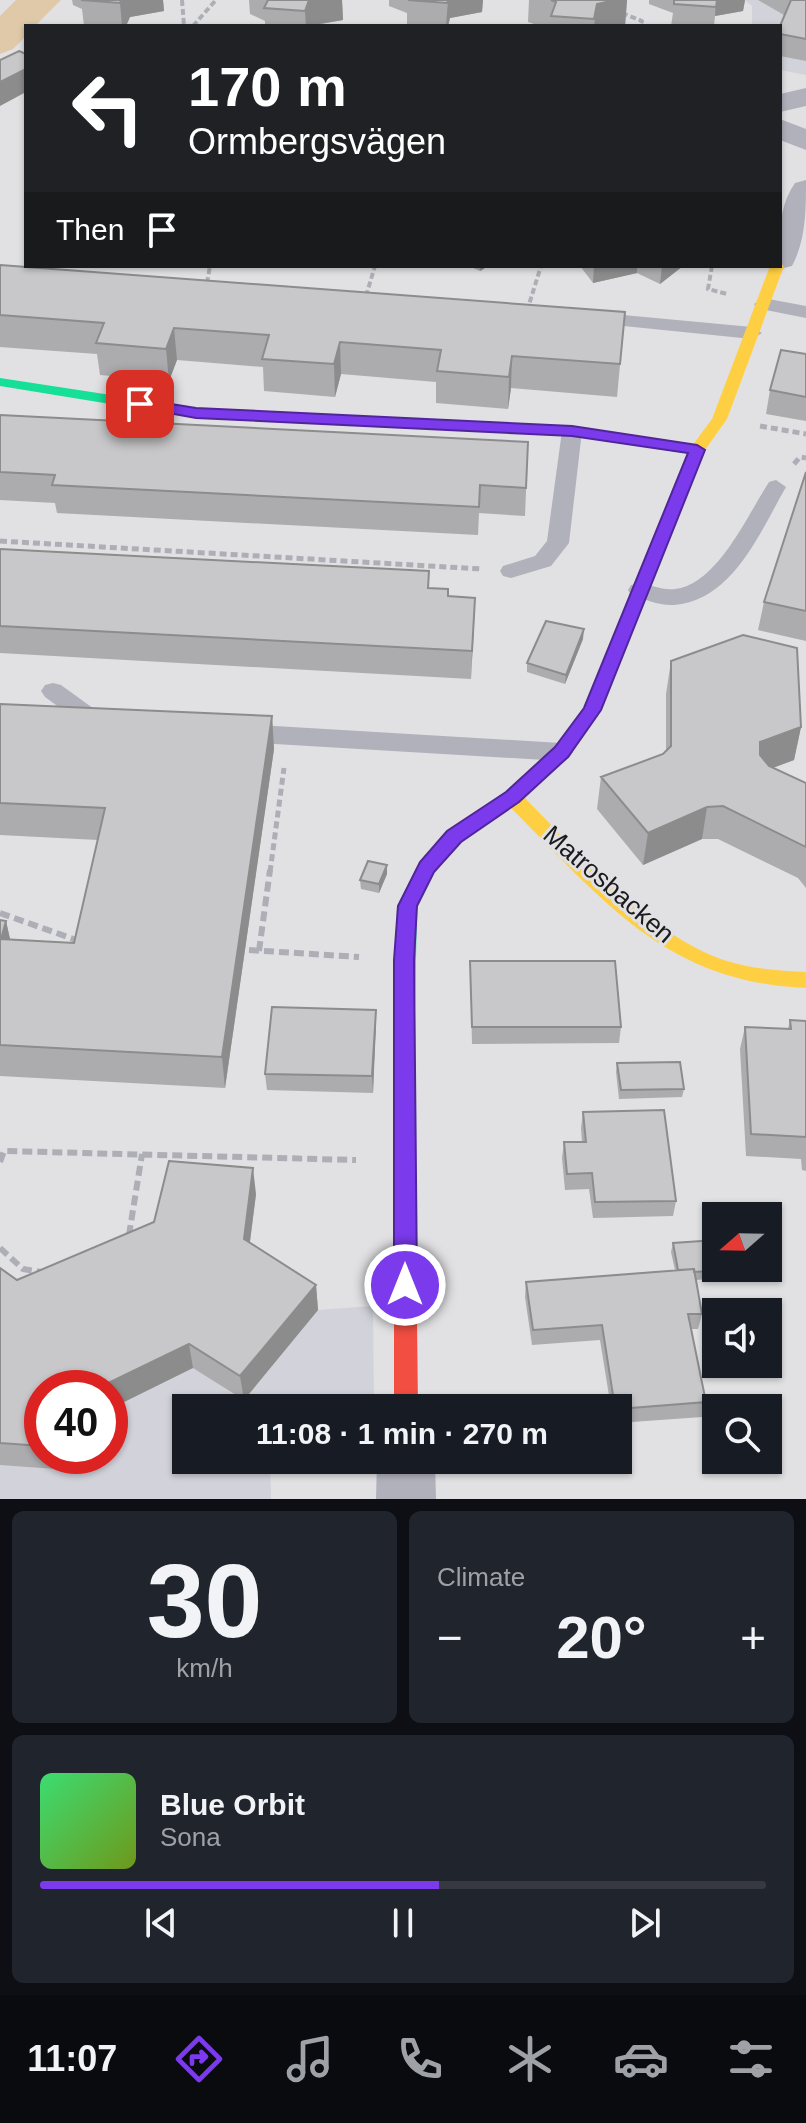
<!DOCTYPE html>
<meta charset="utf-8">
<style>
:root{--surface:#171b24;--page:#20242c;--text:#f1f3f6;--muted:#9ea1a6;--line:#363941;--accent:#7c3aed}
body{margin:0;font-family:Helvetica,sans-serif;background:var(--page);color:var(--text);height:100vh;display:flex;flex-direction:column;font-size:30px;white-space:nowrap}
*{box-sizing:border-box;margin:0}
p{font-size:26px;color:var(--muted)}
.icon{flex:none;width:44px;height:44px;fill:none;stroke:currentColor;stroke-width:2;stroke-linecap:round;stroke-linejoin:round}
.map{position:relative;height:1499px;overflow:hidden}
.drawer{display:flex;flex-direction:column;gap:12px;padding:12px;background:#0d0f14;flex:1}
.drawer>*{flex:none}
.guide{position:absolute;left:24px;top:24px;width:758px;height:244px;border-radius:0px;box-shadow:0 2px 6px #0004;background:#202124;color:#fff;overflow:hidden}
.needle{width:52px;rotate:250deg}
.fabs{position:absolute;left:702px;top:1202px;display:grid;gap:16px}
.fabs a{display:grid;place-items:center;width:80px;height:80px;border-radius:0px;background:var(--surface);box-shadow:0 2px 6px #0004;font-size:40px}
.speed{position:absolute;left:24px;top:1370px;display:flex;gap:16px;font-size:40px;font-weight:700;text-align:center}
.speed>*{display:grid;place-content:center;width:104px;height:104px;border-radius:50%;background:var(--surface);box-shadow:0 2px 6px #0004;line-height:1}
.speed .limit{border:12px solid #d22;background:#fff;color:#111}
.pin{position:absolute;display:grid;place-items:center;width:68px;height:68px;color:#fff;margin:-34px;border-radius:16px;box-shadow:0 4px 12px #0006}
.me{position:absolute;width:88px;margin:-44px;rotate:0deg;stroke-linejoin:round;filter:drop-shadow(0 0 6px #0008)}
.turn{display:flex;align-items:center;gap:28px;height:168px;padding:0 32px;font-size:36px}
.turn .icon{width:104px;height:104px;stroke-width:2.5}
.turn b{display:block;font-size:56px;line-height:68px}
.then{display:flex;align-items:center;height:76px;padding:0 32px;background:#0003;gap:16px;font-size:30px}
.big{font-size:60px;font-weight:800;line-height:1.1}
.drawer .card{flex:1;display:flex;flex-direction:column;justify-content:center;gap:12px;min-width:0;padding:0 28px;border-radius:12px;background:var(--page)}
.drawer .dial{align-items:center;gap:0}
.dial b{font-size:104px;line-height:1}
.song{display:flex;align-items:center;gap:24px}
.cover{width:96px;height:96px;border-radius:12px;background:linear-gradient(135deg,hsl(140 70% 55%),hsl(80 70% 35%))}
.played{height:8px;border-radius:4px;background:linear-gradient(90deg,var(--accent) 55%,var(--line) 55%)}
.keys{display:flex;justify-content:space-around;direction:ltr}
.heat{display:flex;justify-content:space-between;align-items:center;font-size:44px;direction:ltr}
.drawer .tiles{flex:1;display:grid;gap:12px;grid-template-columns:1fr 1fr}
.card:last-child{grid-column:span 2}
.trip{position:absolute;left:172px;top:1394px;width:460px;height:80px;border-radius:0px;background:var(--surface);box-shadow:0 2px 6px #0004;font-weight:800;line-height:80px;text-align:center}
.dock{display:flex;height:128px;justify-content:space-around;align-items:center;background:#090b0e;color:var(--muted)}
.dock .icon{width:56px;height:56px}
.dock .selected{color:var(--accent)}
.dock b{font-size:36px;color:var(--text)}
.map>svg:first-child{display:block}
.built{fill:#d1d2da}
.green{fill:#dfc9a8}
.lines{fill:none;stroke-linecap:round;stroke-linejoin:round}
.path-far2{stroke:#aeafb6;stroke-width:4;stroke-dasharray:6 3;stroke-linecap:butt}
.path-far1{stroke:#aeafb6;stroke-width:5;stroke-dasharray:7 4;stroke-linecap:butt}
.path{stroke:#aeafb6;stroke-width:6;stroke-dasharray:10 5;stroke-linecap:butt}
.lane{fill:#b0b1bb;fill-rule:evenodd}
.street{fill:#b0b1bb;fill-rule:evenodd}
.fast{fill:#16e098;fill-rule:evenodd}
.slow{fill:#ffcf43;fill-rule:evenodd}
.jam{fill:#f24e42;fill-rule:evenodd}
.wall{fill:#acacae}
.shaded-wall{fill:#8c8c8d}
.building{fill:#c8c8ca;stroke:#8c8c8d;stroke-width:2}
.route{fill:#7c3aed;stroke:#51269a;stroke-width:2}
.labels{text-anchor:middle;stroke-width:6;stroke-linejoin:round;paint-order:stroke}
.street-label{font-size:26px;fill:#1b1b1d;stroke:#e0e0e5}
</style>
<div class="map">
<svg width="806" height="1499" viewBox="0 0 806 1499">
<rect width="100%" height="100%" fill="#e1e1e4"/>
<path class="built" d="M 745,0 L 806,0 L 806,75 L 780,70 L 780,26 L 752,26 L 752,6 Z
M 289,1294 L 318,1310 L 373,1306 L 374,1408 L 186,1408 L 186,1460 L 270,1460 L 271,1499 L 0,1499 L 0,1394 L 42,1456 L 110,1456 L 110,1388 Z"/>
<path class="green" d="M 16,0 L 61,0 L 35,26 L 26,26 L 26,36 L 13,49 L 0,54 L 0,16 Z"/>
<g class="lines">
<path class="path-far2" d="M 182,0 L 184,26
M 622,13 L 642,21 L 640,26
M 193,26 L 216,0
M 712,266 L 708,289 L 727,294
M 207,283 L 210,266
M 366,296 L 375,266
M 527,311 L 541,266"/>
<path class="path-far1" d="M 760,426 L 806,434
M 794,464 L 800,457 L 806,458
M 0,541 L 482,569
M 270,872 L 284,768"/>
<path class="path" d="M 0,913 L 79,941
M 249,950 L 359,957
M 259,951 L 270,870
M 0,1162 L 4,1151 L 356,1160
M 129,1235 L 142,1154
M 0,1248 L 23,1269 L 41,1272"/>
<path class="lane" d="M 763,298 L 806,306 L 806,318 L 756,308 L 754,304 Z
M 591,312 L 752,327 L 762,333 L 752,339 L 584,322 L 581,318 L 584,314 Z
M 572,425 L 582,431 L 569,543 L 551,566 L 511,578 L 503,576 L 500,571 L 503,566 L 535,556 L 547,541 L 562,431 Z
M 776,480 L 786,487 C 761,530 733,601 674,605 C 660,606 644,599 631,595 L 628,590 L 631,585 C 646,581 659,591 675,589 C 717,585 748,514 769,482 Z
M 53,683 L 61,685 L 108,719 L 112,725 L 108,731 L 100,734 L 92,731 L 45,697 L 41,691 L 45,685 Z
M 240,724 L 561,743 L 569,746 L 573,752 L 569,758 L 561,761 L 240,742 L 232,739 L 228,733 L 232,727 Z"/>
<path class="street" d="M 806,88 L 806,106 L 780,112 L 780,94 Z
M 780,119 L 806,129 L 806,150 L 780,140 Z
M 806,180 C 806,210 806,240 792,266 L 780,269 L 768,266 L 780,266 C 780,237 777,209 795,183 Z
M 377,1460 L 435,1460 L 436,1499 L 376,1499 Z"/>
<path class="fast" d="M 0,378 L 196,408 L 572,426 L 697,445 L 705,450 L 697,455 L 572,436 L 196,418 L 0,386 Z
M 630,610 L 638,616 L 601,710 L 567,757 L 519,802 L 461,842 L 434,872 L 417,906 L 414,1062 L 411,1068 L 404,1071 L 397,1068 L 394,1062 L 397,906 L 420,862 L 447,832 L 505,792 L 555,747 L 584,708 L 622,616 Z"/>
<path class="slow" d="M 780,263 L 784,266 L 727,419 L 705,450 L 638,616 L 636,620 L 624,620 L 622,616 L 689,450 L 712,419 L 770,266 L 780,266 Z
M 512,790 L 519,792 C 577,850 647,935 727,961 C 752,969 780,971 806,972 L 806,988 C 662,982 600,896 505,802 L 503,797 L 505,792 Z"/>
<path class="jam" d="M 404,1053 L 411,1056 L 414,1062 L 418,1408 L 394,1408 L 394,1062 L 397,1056 Z"/>
</g>
<path class="wall" d="M 72,0 L 163,0 L 164,11 L 130,17 L 126,26 L 84,26 L 82,9 L 73,5 Z
M 249,0 L 342,0 L 343,20 L 311,26 L 265,26 L 265,21 L 250,14 Z
M 389,0 L 483,0 L 482,12 L 450,18 L 448,26 L 407,26 L 407,13 L 389,6 Z
M 529,0 L 627,0 L 625,26 L 540,26 L 528,22 Z
M 649,0 L 745,0 L 743,11 L 715,16 L 714,26 L 671,26 L 673,13 L 649,4 Z
M 758,0 L 806,0 L 806,61 L 780,56 L 780,26 L 784,15 Z
M 0,265 L 625,312 L 617,397 L 511,388 L 508,409 L 436,403 L 436,382 L 341,374 L 335,397 L 264,391 L 263,367 L 177,360 L 169,381 L 100,375 L 97,354 L 0,347 Z
M 469,266 L 488,266 L 480,271 Z
M 580,266 L 683,266 L 660,284 L 637,273 L 593,283 Z
M 806,354 L 806,421 L 766,414 L 770,390 Z
M 0,415 L 528,442 L 525,516 L 479,513 L 478,535 L 57,513 L 55,503 L 0,500 Z
M 806,472 L 806,641 L 758,630 L 764,602 Z
M 0,549 L 429,588 L 448,596 L 475,598 L 471,679 L 0,653 Z
M 583,639 L 565,684 L 527,672 L 527,663 Z
M 671,661 L 801,727 L 794,760 L 773,768 L 806,783 L 806,888 L 798,878 L 718,839 L 702,839 L 643,865 L 597,809 L 601,777 L 663,754 L 666,751 L 666,694 Z
M 0,704 L 272,716 L 274,749 L 225,1088 L 0,1076 L 0,920 L 6,921 L 10,940 L 74,943 L 98,840 L 0,835 Z
M 387,874 L 379,893 L 361,889 L 360,880 Z
M 470,961 L 621,1027 L 619,1043 L 472,1044 Z
M 376,1010 L 373,1093 L 267,1090 L 265,1074 Z
M 790,1020 L 806,1021 L 806,1171 L 802,1170 L 801,1159 L 746,1156 L 740,1049 L 745,1027 L 788,1029 Z
M 617,1063 L 684,1089 L 682,1097 L 619,1099 L 616,1072 Z
M 583,1112 L 676,1201 L 673,1216 L 593,1218 L 589,1189 L 565,1190 L 562,1158 L 564,1142 L 582,1142 L 581,1128 Z
M 256,1194 L 250,1242 L 316,1285 L 318,1310 L 244,1400 L 193,1368 L 42,1388 L 42,1456 L 87,1456 L 84,1471 L 0,1465 L 0,1268 L 17,1280 Z
M 673,1243 L 724,1270 L 722,1278 L 696,1280 L 702,1314 L 698,1329 L 691,1329 L 706,1402 L 702,1417 L 618,1423 L 618,1408 L 611,1408 L 600,1340 L 532,1345 L 525,1297 L 526,1282 L 675,1270 L 671,1252 Z"/>
<path class="shaded-wall" d="M 121,0 L 163,0 L 164,11 L 130,17 L 126,26 L 122,26 L 120,3 Z
M 309,0 L 342,0 L 343,20 L 306,26 L 305,11 Z
M 448,0 L 483,0 L 482,12 L 450,18 L 448,26 L 446,26 Z
M 615,0 L 627,0 L 625,26 L 594,26 L 597,4 Z
M 716,0 L 745,0 L 743,11 L 715,16 Z
M 26,69 L 26,92 L 0,106 L 0,82 Z
M 481,266 L 488,266 L 480,271 Z
M 594,266 L 637,266 L 637,273 L 593,283 Z
M 662,266 L 683,266 L 660,284 Z
M 174,328 L 177,360 L 169,381 L 166,349 Z
M 340,342 L 341,374 L 335,397 L 334,364 Z
M 512,356 L 511,388 L 508,409 L 509,377 Z
M 475,598 L 474,626 L 471,679 L 472,651 Z
M 584,629 L 583,639 L 565,684 L 566,675 Z
M 272,716 L 274,749 L 225,1088 L 222,1057 Z
M 801,727 L 794,760 L 753,775 L 760,742 Z
M 707,807 L 702,839 L 643,865 L 648,833 Z
M 387,865 L 387,874 L 379,893 L 379,884 Z
M 6,921 L 13,952 L 1,939 Z
M 376,1010 L 376,1026 L 373,1093 L 372,1076 Z
M 253,1168 L 256,1194 L 247,1264 L 244,1239 Z
M 316,1285 L 318,1310 L 244,1400 L 240,1376 Z
M 189,1344 L 193,1368 L 110,1409 L 110,1388 L 98,1388 Z
M 80,1456 L 87,1456 L 84,1471 Z"/>
<path class="building" d="M 81,0 L 121,0 L 120,3 Z
M 268,0 L 309,0 L 305,11 L 264,8 Z
M 408,0 L 448,0 L 447,3 Z
M 551,0 L 615,0 L 597,4 L 594,19 L 551,16 L 556,2 Z
M 674,0 L 717,0 L 716,7 L 674,4 Z
M 791,0 L 806,0 L 806,39 L 780,34 L 780,26 Z
M 19,51 L 26,54 L 26,69 L 0,82 L 0,60 Z
M 0,265 L 625,312 L 620,364 L 512,356 L 509,377 L 437,371 L 441,350 L 340,342 L 334,364 L 262,359 L 269,335 L 174,328 L 166,349 L 96,343 L 104,323 L 0,315 Z
M 781,350 L 806,354 L 806,397 L 770,390 Z
M 0,415 L 528,442 L 526,488 L 480,485 L 479,507 L 52,485 L 55,475 L 0,472 Z
M 806,472 L 806,611 L 764,602 Z
M 0,549 L 429,571 L 428,588 L 448,589 L 448,596 L 475,598 L 472,651 L 0,626 Z
M 546,621 L 584,629 L 566,675 L 527,663 Z
M 743,635 L 797,648 L 801,727 L 760,742 L 760,755 L 769,766 L 806,783 L 806,847 L 723,806 L 707,807 L 648,833 L 601,777 L 663,754 L 671,746 L 671,661 Z
M 0,704 L 272,716 L 222,1057 L 0,1045 L 0,920 L 6,921 L 1,939 L 74,943 L 105,808 L 0,803 Z
M 368,861 L 387,865 L 379,884 L 360,880 Z
M 470,961 L 615,961 L 621,1027 L 472,1027 Z
M 272,1007 L 376,1010 L 372,1076 L 265,1074 Z
M 790,1020 L 806,1021 L 806,1137 L 751,1134 L 745,1027 L 791,1029 Z
M 680,1062 L 684,1089 L 621,1090 L 617,1063 Z
M 664,1110 L 676,1201 L 595,1202 L 592,1173 L 567,1174 L 564,1142 L 586,1142 L 583,1112 Z
M 169,1161 L 253,1168 L 244,1239 L 316,1285 L 240,1376 L 189,1344 L 98,1388 L 42,1388 L 42,1446 L 0,1443 L 0,1268 L 17,1280 L 154,1222 Z
M 716,1240 L 716,1268 L 724,1268 L 724,1270 L 694,1272 L 694,1269 L 678,1270 L 673,1243 Z
M 694,1269 L 702,1314 L 688,1314 L 706,1402 L 618,1409 L 615,1408 L 602,1325 L 533,1330 L 526,1282 Z"/>
<path class="route" d="M 140,399 L 196,408 L 572,426 L 697,445 L 705,450 L 601,710 L 568,757 L 519,802 L 461,842 L 434,872 L 417,906 L 414,960 L 417,1285 L 413,1292 L 405,1295 L 397,1292 L 394,1285 L 394,960 L 398,906 L 420,862 L 447,831 L 506,792 L 555,747 L 584,708 L 688,453 L 572,436 L 196,418 L 135,407 L 135,401 Z"/>
<g class="labels">
<g class="street-label">
<text transform="translate(609 884) rotate(41)" y="9">Matrosbacken</text>
</g>
</g>
</svg>
<div class="fabs">
<a><svg class="needle" viewBox="-14 -14 28 28"><path d="M0-13l5 13h-10z" fill="#e53935"/><path d="M0 13l5-13h-10z" fill="#9ea1a6"/></svg></a>
<a><svg class="icon" aria-label="sound" viewBox="0 0 24 24"><path d="M4 9h4l5-4v14l-5-4H4zM17 9q2 3 0 6"/></svg></a>
<a><svg class="icon" aria-label="search" viewBox="0 0 24 24"><circle cx="10" cy="10" r="6"/><path d="M15 15l6 6"/></svg></a>
</div>
<div class="speed"><div class="limit">40</div></div>
<div class="pin" style="left:140px;top:404px;background:#d93025"><svg class="icon" aria-label="arrive" viewBox="0 0 24 24"><path d="M6 21V4h12l-3 4 3 4H6"/></svg></div>
<svg class="me" style="left:405px;top:1285px" viewBox="-20 -20 40 40"><circle r="17" fill="#7c3aed" stroke="#fff" stroke-width="3"/><path d="M0-11L8 9 0 5-8 9z" fill="#fff"/></svg>
<div class="trip">11:08 · 1 min · 270 m</div>
<div class="guide">
<div class="turn"><svg class="icon" aria-label="left" viewBox="0 0 24 24"><path d="M17 20v-9H6M10 6l-5 5 5 5"/></svg><div><b>170 m</b>Ormbergsvägen</div></div>
<div class="then">Then<svg class="icon" aria-label="arrive" viewBox="0 0 24 24"><path d="M6 21V4h12l-3 4 3 4H6"/></svg></div>
</div>
</div>
<section class="drawer">
<div class="tiles">
<div class="card dial"><b>30</b><p>km/h</p></div>
<div class="card"><p>Climate</p>
<div class="heat"><a>−</a><b class="big">20°</b><a>+</a></div>
</div>
<div class="card">
<div class="song"><i class="cover"></i><div><b>Blue Orbit</b><p>Sona</p></div></div>
<div class="played"></div>
<div class="keys"><svg class="icon" aria-label="previous" viewBox="0 0 24 24"><path d="M18 5L8 12l10 7zM5 5v14"/></svg><svg class="icon" aria-label="pause" viewBox="0 0 24 24"><path d="M8 5v14M16 5v14"/></svg><svg class="icon" aria-label="next" viewBox="0 0 24 24"><path d="M6 5l10 7-10 7zM19 5v14"/></svg></div>
</div>
</div>
</section>
<nav class="dock">
<b>11:07</b>
<svg class="icon selected" aria-label="directions" viewBox="0 0 24 24"><path d="M12 3l9 9-9 9-9-9zM9 14v-3h6M13 9l2 2-2 2"/></svg>
<svg class="icon" aria-label="music" viewBox="0 0 24 24"><path d="M9 18V5l10-2v13"/><circle cx="6" cy="18" r="3"/><circle cx="16" cy="16" r="3"/></svg>
<svg class="icon" aria-label="phone" viewBox="0 0 24 24"><path d="M5 4h4l2 5-3 2q2 4 5 5l2-3 5 2v4C11 20 4 13 5 4z"/></svg>
<svg class="icon" aria-label="climate" viewBox="0 0 24 24"><path d="M12 3v18M4 7l16 10M4 17L20 7"/></svg>
<svg class="icon" aria-label="car" viewBox="0 0 24 24"><path d="M5 17H2v-5l4-1 3-4h7l3 4 3 1v5h-3M9 17h6M6 11h13"/><circle cx="7" cy="17" r="2"/><circle cx="17" cy="17" r="2"/></svg>
<svg class="icon" aria-label="filters" viewBox="0 0 24 24"><path d="M4 7h16M4 17h16"/><circle cx="9" cy="7" r="2"/><circle cx="15" cy="17" r="2"/></svg>
</nav>
